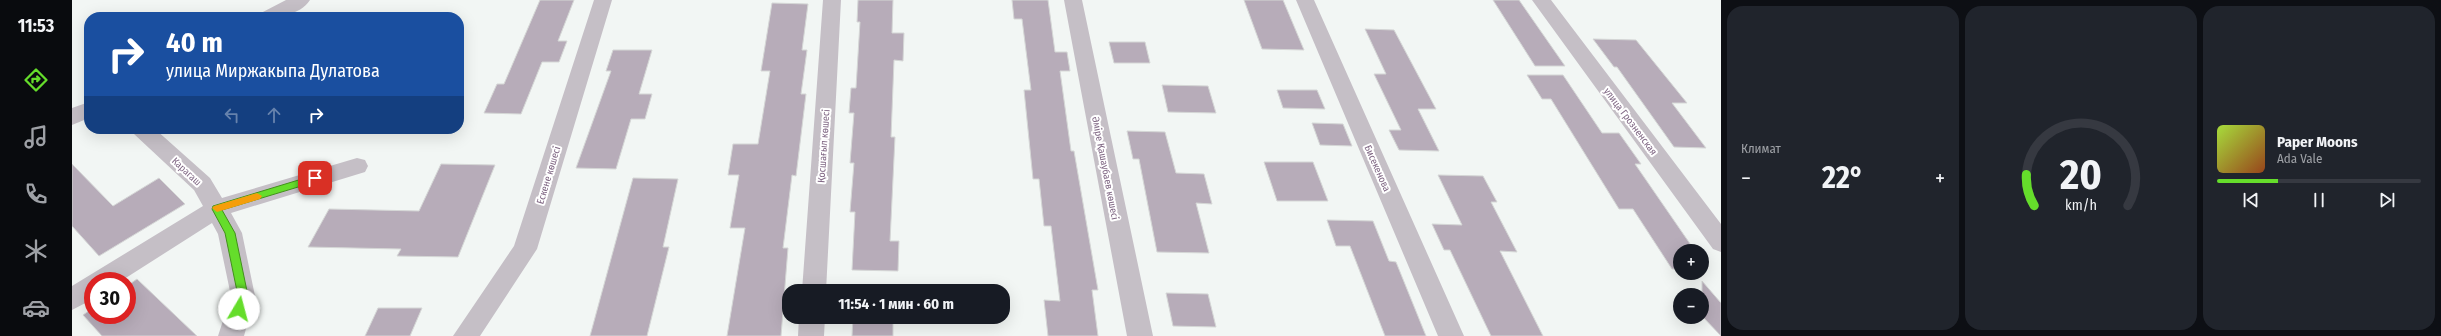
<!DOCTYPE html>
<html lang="ru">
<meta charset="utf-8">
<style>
:root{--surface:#171b24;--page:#20242c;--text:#f1f3f6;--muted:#9ea1a6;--line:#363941;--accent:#65dd2b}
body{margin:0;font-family:"Fira Sans Condensed",sans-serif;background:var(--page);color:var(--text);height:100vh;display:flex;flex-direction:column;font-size:15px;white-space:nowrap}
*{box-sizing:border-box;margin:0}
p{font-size:13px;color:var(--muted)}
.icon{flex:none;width:22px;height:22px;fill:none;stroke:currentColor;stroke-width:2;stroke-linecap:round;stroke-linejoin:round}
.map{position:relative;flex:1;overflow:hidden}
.details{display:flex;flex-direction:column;gap:6px;padding:6px;background:#0d0f14;width:720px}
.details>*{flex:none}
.guide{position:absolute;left:12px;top:12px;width:380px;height:122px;border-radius:16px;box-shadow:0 4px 16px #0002;background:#1a4fa0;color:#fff;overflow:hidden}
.buttons{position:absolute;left:1601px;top:244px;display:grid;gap:8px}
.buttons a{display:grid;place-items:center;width:36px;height:36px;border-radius:50%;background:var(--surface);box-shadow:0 4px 16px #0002;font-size:20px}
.speed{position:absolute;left:12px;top:272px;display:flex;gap:8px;font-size:20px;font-weight:700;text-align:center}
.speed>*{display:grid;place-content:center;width:52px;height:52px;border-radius:50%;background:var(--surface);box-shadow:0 4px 16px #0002;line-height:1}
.speed .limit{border:6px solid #d22;background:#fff;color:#111}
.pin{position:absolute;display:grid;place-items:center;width:34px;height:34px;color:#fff;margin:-17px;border-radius:8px;box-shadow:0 2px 6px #0006}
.me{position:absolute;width:44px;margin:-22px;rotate:8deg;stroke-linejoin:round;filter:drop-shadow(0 0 3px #0008)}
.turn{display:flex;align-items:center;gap:14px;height:84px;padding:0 16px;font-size:18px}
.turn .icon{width:52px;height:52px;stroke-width:2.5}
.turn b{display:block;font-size:28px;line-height:34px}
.lanes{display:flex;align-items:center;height:38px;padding:0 16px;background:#0003;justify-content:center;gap:20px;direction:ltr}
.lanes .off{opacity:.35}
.big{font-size:30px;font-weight:700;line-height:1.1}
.details .card{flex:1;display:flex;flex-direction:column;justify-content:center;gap:6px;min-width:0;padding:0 14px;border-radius:16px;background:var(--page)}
.details .dial{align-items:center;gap:0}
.dial svg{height:104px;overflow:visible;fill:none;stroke:var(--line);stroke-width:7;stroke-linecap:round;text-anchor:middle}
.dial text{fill:var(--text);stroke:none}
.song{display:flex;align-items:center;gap:12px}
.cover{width:48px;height:48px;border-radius:6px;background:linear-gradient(135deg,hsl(80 70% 55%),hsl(20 70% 35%))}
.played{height:4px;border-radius:2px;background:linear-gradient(90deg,var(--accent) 30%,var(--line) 30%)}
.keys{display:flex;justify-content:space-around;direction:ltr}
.heat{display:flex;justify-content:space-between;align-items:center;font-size:22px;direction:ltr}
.details .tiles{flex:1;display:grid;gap:6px;grid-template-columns:repeat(3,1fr)}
.trip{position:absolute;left:710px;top:284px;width:228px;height:40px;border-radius:16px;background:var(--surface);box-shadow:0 4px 16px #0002;font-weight:700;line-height:40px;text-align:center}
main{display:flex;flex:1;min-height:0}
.dock{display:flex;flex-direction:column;width:72px;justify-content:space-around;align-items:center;background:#090b0e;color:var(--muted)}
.dock .icon{width:28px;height:28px}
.dock .on{color:var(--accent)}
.dock b{font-size:18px;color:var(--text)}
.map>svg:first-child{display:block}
.building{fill:#b7acb9;stroke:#d5d7d6}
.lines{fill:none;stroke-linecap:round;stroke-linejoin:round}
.street{fill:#c5bfc6;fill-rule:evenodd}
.route{fill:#65dd2b;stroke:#42901c}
.slow{fill:#f59e0b}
.labels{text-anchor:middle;stroke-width:4;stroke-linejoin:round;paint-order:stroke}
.street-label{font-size:10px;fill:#7f6683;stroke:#fff}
</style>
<main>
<nav class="dock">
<b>11:53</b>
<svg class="icon on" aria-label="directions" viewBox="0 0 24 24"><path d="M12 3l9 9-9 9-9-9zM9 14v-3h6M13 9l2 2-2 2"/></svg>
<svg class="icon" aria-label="music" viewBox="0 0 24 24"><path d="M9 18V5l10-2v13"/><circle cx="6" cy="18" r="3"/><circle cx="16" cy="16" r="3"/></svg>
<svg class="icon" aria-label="phone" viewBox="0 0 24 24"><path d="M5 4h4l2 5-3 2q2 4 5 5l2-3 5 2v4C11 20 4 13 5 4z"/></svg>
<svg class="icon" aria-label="climate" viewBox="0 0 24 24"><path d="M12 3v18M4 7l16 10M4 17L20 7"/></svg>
<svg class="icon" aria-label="car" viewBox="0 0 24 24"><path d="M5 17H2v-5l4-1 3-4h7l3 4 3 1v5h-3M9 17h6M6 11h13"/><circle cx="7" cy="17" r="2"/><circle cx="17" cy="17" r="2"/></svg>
</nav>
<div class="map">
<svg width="1649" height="336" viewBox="0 0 1649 336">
<rect width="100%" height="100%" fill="#f2f6f4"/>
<path class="building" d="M 468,0 L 502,0 L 486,41 L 495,41 L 487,62 L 470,62 L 449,114 L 412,113 L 425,84 L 432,84 Z
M 786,0 L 821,0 L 820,33 L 832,33 L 831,61 L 822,60 L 819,137 L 823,137 L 818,241 L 827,241 L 826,271 L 780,270 L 783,212 L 778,212 L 782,163 L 778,163 L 782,113 L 777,113 L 779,88 L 784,88 L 788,22 L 785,22 Z
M 940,0 L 976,0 L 983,52 L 995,52 L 998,71 L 988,71 L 999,151 L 1002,151 L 1026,290 L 1020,290 L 1026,336 L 976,336 L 972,300 L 988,301 L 979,226 L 972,226 L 967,179 L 961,179 L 952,90 L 959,90 L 950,19 L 942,19 Z
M 1172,0 L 1211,0 L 1232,50 L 1190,49 Z
M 1421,0 L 1447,0 L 1493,66 L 1463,66 Z
M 700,3 L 736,4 L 730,50 L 735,50 L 729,94 L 734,94 L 724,176 L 720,175 L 711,248 L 716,248 L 709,336 L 655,336 L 673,228 L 658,228 L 667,175 L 656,175 L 661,144 L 686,144 L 698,71 L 689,71 Z
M 1293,29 L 1322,30 L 1364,109 L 1346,109 L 1367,151 L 1327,150 L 1317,130 L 1329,130 L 1302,74 L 1314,74 Z
M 1521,39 L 1564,40 L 1615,103 L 1600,103 L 1634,148 L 1602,147 L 1545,67 L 1542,67 Z
M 1037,42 L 1073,42 L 1078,63 L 1042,63 Z
M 541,50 L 580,50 L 567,94 L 580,94 L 573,119 L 559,119 L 544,169 L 504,168 L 539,71 L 534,71 Z
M 1455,75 L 1491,75 L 1530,133 L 1547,133 L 1569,164 L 1563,164 L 1623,251 L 1608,251 L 1608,269 L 1600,269 L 1561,209 L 1547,209 L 1479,99 L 1470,99 Z
M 1090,85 L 1136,86 L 1144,113 L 1096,112 Z
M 1205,90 L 1245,90 L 1253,109 L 1211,108 Z
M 1240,123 L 1271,124 L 1280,146 L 1248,145 Z
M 1055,131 L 1093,132 L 1104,173 L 1132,174 L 1140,204 L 1124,203 L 1137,253 L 1085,252 L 1067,159 L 1061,159 Z
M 1192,162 L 1241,162 L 1256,201 L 1205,201 Z
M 0,164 L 41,206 L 87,178 L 113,204 L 27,256 L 0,226 Z
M 369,164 L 423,165 L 386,257 L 325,256 L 329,249 L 236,247 L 257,209 L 347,211 Z
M 1366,175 L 1411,176 L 1425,202 L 1419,202 L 1445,252 L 1428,251 L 1471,336 L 1419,336 L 1378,250 L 1372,250 L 1360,224 L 1390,225 Z
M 561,178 L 606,179 L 591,247 L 597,247 L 575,336 L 518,336 Z
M 1255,220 L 1301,221 L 1317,261 L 1324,262 L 1354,336 L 1313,336 L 1278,246 L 1264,246 Z
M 65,279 L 125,336 L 30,336 L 11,315 L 21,308 L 21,315 L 55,315 L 55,286 Z
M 1630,281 L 1649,303 L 1649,336 L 1630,316 Z
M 1094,293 L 1136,294 L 1144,327 L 1101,326 Z
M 306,308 L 350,308 L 338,336 L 293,336 Z
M 781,317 L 821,317 L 821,336 L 780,336 Z"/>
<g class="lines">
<path class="street" d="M 214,0 L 238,0 C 228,16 204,17 187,17 L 189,13 Z
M 522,0 L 540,0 L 465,249 L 408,336 L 381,336 L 442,246 Z
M 751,0 L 769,0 L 754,291 L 730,291 Z
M 992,0 L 1010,0 L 1081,336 L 1055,336 Z
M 1224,0 L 1242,0 L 1392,336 L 1366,336 Z
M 1460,0 L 1479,0 L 1649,224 L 1649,252 L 1641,249 Z
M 17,102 L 17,118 L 0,125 L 0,108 Z
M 58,129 L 83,129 L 138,178 L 150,198 L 285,158 L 293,160 L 296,166 L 293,172 L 159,213 L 170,233 L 183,296 L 172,336 L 146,336 L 159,296 L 146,234 L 140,223 L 49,281 L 21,281 L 21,299 L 0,310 L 0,286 L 131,206 L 122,190 L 62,134 Z
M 727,317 L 753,317 L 752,336 L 726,336 Z"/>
</g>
<path class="route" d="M 243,175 L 246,176 L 246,181 L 150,210 L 163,233 L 176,296 L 171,313 L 163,313 L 162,309 L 166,296 L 153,233 L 140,209 L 141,206 Z"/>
<path class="slow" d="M 185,193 L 190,196 L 188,199 L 145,212 L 140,208 L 142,206 Z"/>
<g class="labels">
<g class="street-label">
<text transform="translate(1559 121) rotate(53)" y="4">улица Грозненская</text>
<text transform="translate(751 146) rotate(-86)" y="4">Қосшағыл көшесі</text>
<text transform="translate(1034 168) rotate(79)" y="4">Әміре Қашаубаев көшесі</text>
<text transform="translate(1306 168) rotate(66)" y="4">Бисекенова</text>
<text transform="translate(115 171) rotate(43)" y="4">Карагаш</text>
<text transform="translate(476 175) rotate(-73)" y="4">Ескене көшесі</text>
</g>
</g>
</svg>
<div class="buttons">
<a>+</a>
<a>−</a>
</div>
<div class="speed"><div class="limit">30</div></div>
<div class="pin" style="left:243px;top:178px;background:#d93025"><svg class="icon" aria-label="arrive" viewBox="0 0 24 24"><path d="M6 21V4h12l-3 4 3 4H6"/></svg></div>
<svg class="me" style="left:167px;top:309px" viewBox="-20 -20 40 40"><circle r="19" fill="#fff"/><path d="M0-13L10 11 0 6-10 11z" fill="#65dd2b"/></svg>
<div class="trip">11:54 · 1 мин · 60 m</div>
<div class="guide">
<div class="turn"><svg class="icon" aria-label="right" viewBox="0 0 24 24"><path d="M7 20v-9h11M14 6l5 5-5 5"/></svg><div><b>40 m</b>улица Миржакыпа Дулатова</div></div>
<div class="lanes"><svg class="icon off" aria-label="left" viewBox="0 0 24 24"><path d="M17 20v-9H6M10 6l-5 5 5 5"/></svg><svg class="icon off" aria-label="ahead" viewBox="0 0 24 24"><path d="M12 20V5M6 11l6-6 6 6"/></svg><svg class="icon" aria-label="right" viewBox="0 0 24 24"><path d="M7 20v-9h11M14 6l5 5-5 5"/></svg></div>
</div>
</div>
<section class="details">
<div class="tiles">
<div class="card"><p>Климат</p>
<div class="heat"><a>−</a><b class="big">22°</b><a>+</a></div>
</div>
<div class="card dial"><svg viewBox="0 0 100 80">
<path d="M14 69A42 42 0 1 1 86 69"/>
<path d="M14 69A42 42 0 0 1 8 45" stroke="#65dd2b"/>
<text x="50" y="56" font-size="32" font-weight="700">20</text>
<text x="50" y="72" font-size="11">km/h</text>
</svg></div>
<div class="card">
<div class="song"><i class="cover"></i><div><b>Paper Moons</b><p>Ada Vale</p></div></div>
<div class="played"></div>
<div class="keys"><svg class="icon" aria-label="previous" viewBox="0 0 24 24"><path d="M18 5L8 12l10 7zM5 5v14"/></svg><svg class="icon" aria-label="pause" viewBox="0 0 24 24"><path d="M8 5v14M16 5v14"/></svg><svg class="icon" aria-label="next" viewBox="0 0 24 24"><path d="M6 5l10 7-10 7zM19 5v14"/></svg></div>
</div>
</div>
</section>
</main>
